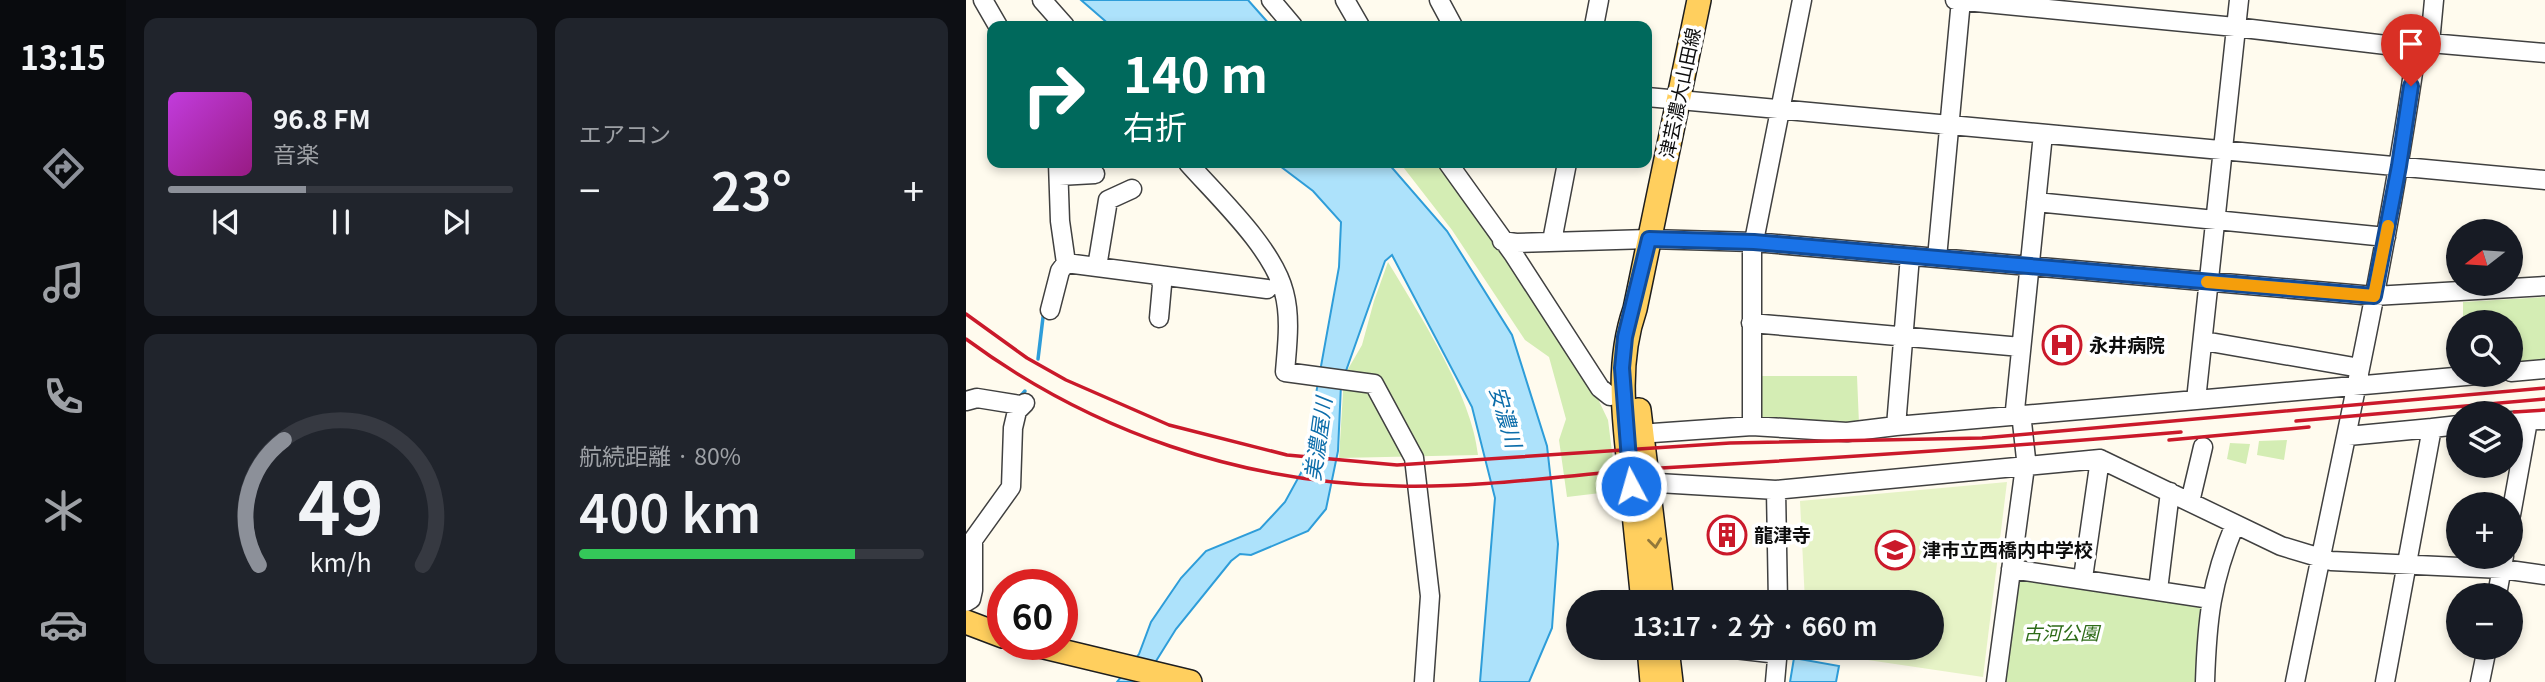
<!DOCTYPE html>
<html lang="ja">
<meta charset="utf-8">
<style>
:root{--surface:#171b24;--page:#20242c;--text:#f1f3f6;--muted:#9ea1a6;--line:#363941;--accent:#8c9099}
body{margin:0;font-family:Georgia,"Noto Sans JP",serif;background:var(--page);color:var(--text);height:100vh;display:flex;flex-direction:column;font-size:26px;white-space:nowrap}
*{box-sizing:border-box;margin:0}
p{font-size:23px;color:var(--muted)}
.icon{flex:none;width:38px;height:38px;fill:none;stroke:currentColor;stroke-width:2;stroke-linecap:round;stroke-linejoin:round}
.map{position:relative;flex:1;overflow:hidden}
.sheet{display:flex;flex-direction:column;gap:18px;padding:18px;background:#0d0f14;width:840px}
.sheet>*{flex:none}
.hud{position:absolute;left:21px;top:21px;width:665px;height:147px;border-radius:14px;box-shadow:0 4px 10px #0003;background:#00695c;color:#fff;overflow:hidden}
.needle{width:46px;rotate:253deg}
.controls{position:absolute;left:1480px;top:219px;display:grid;gap:14px}
.controls a{display:grid;place-items:center;width:77px;height:77px;border-radius:50%;background:var(--surface);box-shadow:0 4px 10px #0003;font-size:35px}
.speed{position:absolute;left:21px;top:569px;display:flex;gap:14px;font-size:35px;font-weight:700;text-align:center}
.speed>*{display:grid;place-content:center;width:91px;height:91px;border-radius:50%;background:var(--surface);box-shadow:0 4px 10px #0003;line-height:1}
.speed .limit{border:10px solid #d22;background:#fff;color:#111}
.pin{position:absolute;display:grid;place-items:center;width:60px;height:60px;color:#fff;margin:-72px -30px;border-radius:50% 50% 50% 0;rotate:-45deg;box-shadow:0 0 7px #0007}
.pin .icon{rotate:45deg}
.me{position:absolute;width:77px;margin:-38px;rotate:354deg;stroke-linejoin:round;filter:drop-shadow(0 0 5px #0008)}
.turn{display:flex;align-items:center;gap:24px;height:147px;padding:0 21px;font-size:32px}
.turn .icon{width:91px;height:91px;stroke-width:2.5}
.turn b{display:block;font-size:49px;line-height:60px}
.big{font-size:52px;font-weight:600;line-height:1.1}
.sheet .card{flex:1;display:flex;flex-direction:column;justify-content:center;gap:10px;min-width:0;padding:0 24px;border-radius:14px;background:var(--page)}
.sheet .dial{align-items:center;gap:0}
.dial svg{height:182px;overflow:visible;fill:none;stroke:var(--line);stroke-width:7;stroke-linecap:round;text-anchor:middle}
.dial text{fill:var(--text);stroke:none}
.song{display:flex;align-items:center;gap:21px}
.cover{width:84px;height:84px;border-radius:10px;background:linear-gradient(135deg,hsl(290 70% 55%),hsl(310 70% 35%))}
.played{height:7px;border-radius:4px;background:linear-gradient(90deg,var(--accent) 40%,var(--line) 40%)}
.keys{display:flex;justify-content:space-around;direction:ltr}
.heat{display:flex;justify-content:space-between;align-items:center;font-size:38px;direction:ltr}
.charge{height:10px;border-radius:5px;background:linear-gradient(90deg,#34c759 80%,var(--line) 0)}
.sheet .tiles{flex:1;display:grid;gap:18px;grid-template-columns:repeat(2,1fr)}
.trip{position:absolute;left:600px;top:590px;width:378px;height:70px;border-radius:35px;background:var(--surface);box-shadow:0 4px 10px #0003;font-weight:600;line-height:70px;text-align:center}
main{display:flex;flex:1;min-height:0}
.dock{display:flex;flex-direction:column;width:126px;justify-content:space-around;align-items:center;background:#090b0e;color:var(--muted)}
.dock .icon{width:49px;height:49px}
.dock .current{color:var(--accent)}
.dock b{font-size:32px;color:var(--text)}
.map>svg:first-child{display:block}
.green{fill:#d4edb4}
.pitch{fill:#e6f3c6}
.water{fill:#ade2fb;stroke:#2e9dd9;stroke-width:2}
.lines{fill:none;stroke-linecap:round;stroke-linejoin:round}
.stream{stroke:#2e9dd9;stroke-width:3.5}
.minor-casing{stroke:#404040;stroke-width:21}
.major-casing{stroke:#1e1e1e;stroke-width:26}
.minor{stroke:#fff;stroke-width:18}
.major{stroke:#ffcf5e;stroke-width:23}
.rail{stroke:#ca192a;stroke-width:3.5}
.oneway{stroke:#92783a}
.route-casing{stroke:#114b97;stroke-width:18}
.route{stroke:#1a73e8;stroke-width:12}
.slow{stroke:#f59e0b;stroke-width:12}
.labels{text-anchor:middle;stroke-width:7;stroke-linejoin:round;paint-order:stroke}
.street-label{font-size:19px;fill:#0d0d0d;stroke:#fff}
.poi-label{font-size:19px;font-weight:bold;fill:#0d0d0d;stroke:#fff;text-anchor:start}
.park-label{font-size:19px;font-style:italic;fill:#2d6b18;stroke:#fff}
.water-label{font-size:21px;font-style:italic;fill:#0c6daa;stroke:#fff}
</style>
<main>
<nav class="dock">
<b>13:15</b>
<svg class="icon current" aria-label="directions" viewBox="0 0 24 24"><path d="M12 3l9 9-9 9-9-9zM9 14v-3h6M13 9l2 2-2 2"/></svg>
<svg class="icon" aria-label="music" viewBox="0 0 24 24"><path d="M9 18V5l10-2v13"/><circle cx="6" cy="18" r="3"/><circle cx="16" cy="16" r="3"/></svg>
<svg class="icon" aria-label="phone" viewBox="0 0 24 24"><path d="M5 4h4l2 5-3 2q2 4 5 5l2-3 5 2v4C11 20 4 13 5 4z"/></svg>
<svg class="icon" aria-label="climate" viewBox="0 0 24 24"><path d="M12 3v18M4 7l16 10M4 17L20 7"/></svg>
<svg class="icon" aria-label="car" viewBox="0 0 24 24"><path d="M5 17H2v-5l4-1 3-4h7l3 4 3 1v5h-3M9 17h6M6 11h13"/><circle cx="7" cy="17" r="2"/><circle cx="17" cy="17" r="2"/></svg>
</nav>
<section class="sheet">
<div class="tiles">
<div class="card">
<div class="song"><i class="cover"></i><div><b>96.8 FM</b><p>音楽</p></div></div>
<div class="played"></div>
<div class="keys"><svg class="icon" aria-label="previous" viewBox="0 0 24 24"><path d="M18 5L8 12l10 7zM5 5v14"/></svg><svg class="icon" aria-label="pause" viewBox="0 0 24 24"><path d="M8 5v14M16 5v14"/></svg><svg class="icon" aria-label="next" viewBox="0 0 24 24"><path d="M6 5l10 7-10 7zM19 5v14"/></svg></div>
</div>
<div class="card"><p>エアコン</p>
<div class="heat"><a>−</a><b class="big">23°</b><a>+</a></div>
</div>
<div class="card dial"><svg viewBox="0 0 100 80">
<path d="M14 69A42 42 0 1 1 86 69"/>
<path d="M14 69A42 42 0 0 1 25 14" stroke="#8c9099"/>
<text x="50" y="56" font-size="32" font-weight="700">49</text>
<text x="50" y="72" font-size="11">km/h</text>
</svg></div>
<div class="card"><p>航続距離 · 80%</p><b class="big">400 km</b><div class="charge"></div></div>
</div>
</section>
<div class="map">
<svg width="1579" height="682" viewBox="0 0 1579 682">
<rect width="100%" height="100%" fill="#fffbee"/>
<path class="green" d="M 434,163 L 473,163 L 547,265 L 631,397 L 642,420 L 651,491 L 601,497 L 593,440 L 600,419 L 583,357 L 559,340 L 486,230 Z
M 422,262 C 453,314 506,395 512,455 L 373,458 L 378,376 L 396,345 L 408,301 Z
M 1579,297 L 1579,364 L 1545,367 L 1545,322 L 1497,322 L 1497,302 Z
M 794,376 L 891,376 L 893,424 L 792,419 Z
M 1321,440 L 1318,460 L 1291,455 L 1293,441 Z
M 1264,443 L 1284,444 L 1280,464 L 1261,459 Z
M 1054,577 L 1238,606 L 1232,682 L 1035,682 L 1050,579 Z"/>
<path class="pitch" d="M 1041,482 L 1017,677 L 841,651 L 841,648 L 966,648 L 966,602 L 839,602 L 834,501 Z"/>
<path class="water" d="M 115,0 L 282,0 L 305,26 L 145,26 Z
M 310,163 L 422,163 L 481,231 L 546,335 L 581,446 L 592,544 L 586,628 L 563,682 L 514,682 L 529,498 L 506,407 L 426,255 L 419,261 L 375,385 L 372,451 L 360,509 L 342,531 L 285,555 L 274,554 L 265,561 L 210,629 L 177,682 L 151,682 L 173,654 L 185,622 L 215,578 L 240,551 L 294,529 L 319,502 L 336,471 L 373,267 L 375,222 L 347,191 Z
M 828,658 L 873,666 L 870,682 L 824,682 Z"/>
<g class="lines">
<path class="stream" d="M 72,359 L 78,309
M 53,398 L 59,391"/>
<defs>
<path id="minor" d="M 17,0 L 32,26
M 76,0 L 99,26
M 305,0 L 327,26
M 379,0 L 394,26
M 473,0 L 487,26
M 989,0 L 1269,27 L 1454,49
M 628,26 L 633,0
M 1464,43 L 1468,0
M 681,97 L 1579,180
M 222,163 C 252,197 307,248 318,292 C 325,318 321,346 319,372 L 408,384 L 448,458 L 464,596 L 458,682
M 482,163 L 548,255 L 634,388 L 644,396
M 93,176 L 129,174
M 1070,202 L 1420,237
M 536,241 L 550,243 L 683,239 L 788,242 L 1408,296 L 1579,286
M 586,241 L 601,163
M 971,258 L 995,0
M 100,263 L 301,289
M 131,267 L 142,200 L 166,189
M 84,310 L 94,271 L 100,263 L 94,221 L 92,163
M 193,318 L 196,285 L 193,275
M 785,323 L 1055,347
M 1238,341 L 1394,368
M 1545,372 L 1579,369
M 1230,400 L 1522,374
M 0,401 L 11,398 L 54,405
M 1545,421 L 1579,420
M 786,426 L 786,251 L 836,0
M 930,426 L 1230,400 L 1273,0
M 687,433 L 786,426 L 881,432 L 930,426 L 944,256
M 1382,436 L 1466,428
M 692,483 L 810,490 L 1134,459 L 1315,546 L 1365,561 L 1536,569 L 1579,575
M 810,490 L 812,602
M 1224,502 L 1237,447
M 1545,515 L 1562,421
M 1045,569 L 1245,599
M 1117,578 L 1134,459
M 1192,590 L 1204,492
M 1531,595 L 1538,556
M 0,602 L 5,599 L 7,590 L 7,540 L 45,487 L 47,428 L 51,411 L 59,403
M 760,648 L 812,654
M 809,682 L 812,648
M 1030,682 L 1060,459 L 1056,422 L 1049,410 L 1077,134
M 1239,682 C 1241,620 1245,582 1269,524
M 1329,682 C 1371,474 1419,269 1449,59 L 1454,49 L 1464,43 L 1579,53
M 1419,682 L 1466,428 L 1493,425
M 1514,682 L 1521,648"/>
<path id="major" d="M 673,410 L 696,602
M 677,602 C 673,563 669,523 665,484 C 659,425 649,366 669,309 L 733,0
M 0,622 L 37,636
M 66,644 L 224,682
M 683,648 L 686,682
M 701,648 L 705,682"/>
</defs>
<use href="#minor" class="minor-casing"/>
<use href="#major" class="major-casing"/>
<use href="#minor" class="minor"/>
<use href="#major" class="major"/>
<path class="rail" d="M 0,314 L 61,358 L 100,380 L 203,425 L 321,455 L 431,465 L 764,443 L 1016,438 L 1579,388
M 0,339 C 126,432 275,483 432,486 C 520,488 608,474 695,468 C 869,458 1042,447 1215,432
M 1548,412 L 1579,410
M 1330,421 L 1579,399
M 1203,440 L 1343,427"/>
</g>
<defs><path id="oneway-chevron" d="M-2-3.5L2.5 0L-2 3.5" fill="none" stroke-width="1.6" stroke-linecap="round" stroke-linejoin="round" transform="scale(1.75)"/></defs>
<use class="oneway" href="#oneway-chevron" transform="translate(689 543) rotate(83)"/>
<g class="lines">
<defs>
<path id="route" d="M 665,486 L 656,368 L 659,337 L 683,239 L 788,242 L 1408,296 L 1433,166 L 1445,86"/>
</defs>
<use href="#route" class="route-casing"/>
<use href="#route" class="route"/>
<path class="slow" d="M 1241,282 L 1408,296 L 1422,226"/>
</g>
<defs>
<symbol id="hospital-ring" viewBox="-11 -11 22 22"><circle r="9.5" fill="#fff" stroke="#ca192a" stroke-width="1.5"/><path d="M-5-5h3v3.5h4V-5h3V5h-3V1.5h-4V5h-3Z" fill="#ca192a"/></symbol>
<symbol id="building-ring" viewBox="-11 -11 22 22"><circle r="9.5" fill="#fff" stroke="#ca192a" stroke-width="1.5"/><path d="M-4-6H4V6H1V3H-1V6H-4ZM-2.5-4.3h1.7v1.8h-1.7ZM.8-4.3h1.7v1.8H.8ZM-2.5-1h1.7V.8h-1.7ZM.8-1h1.7V.8H.8Z" fill="#ca192a"/></symbol>
<symbol id="school-ring" viewBox="-11 -11 22 22"><circle r="9.5" fill="#fff" stroke="#ca192a" stroke-width="1.5"/><path d="M0-5L7-2L0 1L-7-2ZM-4 1L0 2.5L4 1V4Q0 6-4 4Z" fill="#ca192a"/></symbol>
</defs>
<g fill-rule="evenodd">
<use href="#hospital-ring" x="1074" y="323" width="44" height="44"/>
<use href="#building-ring" x="739" y="513" width="44" height="44"/>
<use href="#school-ring" x="907" y="528" width="44" height="44"/>
</g>
<g class="labels">
<g class="street-label">
<text transform="translate(714 93) rotate(-78)" y="7">津芸濃大山田線</text>
</g>
<g class="poi-label">
<text x="1123" y="352">永井病院</text>
<text x="788" y="542">龍津寺</text>
<text x="956" y="557">津市立西橋内中学校</text>
</g>
<g class="park-label">
<text x="1095" y="640">古河公園</text>
</g>
<g class="water-label">
<text transform="translate(539 417) rotate(74)" y="7">安濃川</text>
<text transform="translate(353 439) rotate(-82)" y="7">美濃屋川</text>
</g>
</g>
</svg>
<div class="controls">
<a><svg class="needle" viewBox="-14 -14 28 28"><path d="M0-13l5 13h-10z" fill="#e53935"/><path d="M0 13l5-13h-10z" fill="#9ea1a6"/></svg></a>
<a><svg class="icon" aria-label="search" viewBox="0 0 24 24"><circle cx="10" cy="10" r="6"/><path d="M15 15l6 6"/></svg></a>
<a><svg class="icon" aria-label="layers" viewBox="0 0 24 24"><path d="M12 4l9 5-9 5-9-5zM3 14l9 5 9-5"/></svg></a>
<a>+</a>
<a>−</a>
</div>
<div class="speed"><div class="limit">60</div></div>
<div class="pin" style="left:1445px;top:86px;background:#d93025"><svg class="icon" aria-label="arrive" viewBox="0 0 24 24"><path d="M6 21V4h12l-3 4 3 4H6"/></svg></div>
<svg class="me" style="left:665px;top:486px" viewBox="-20 -20 40 40"><circle r="17" fill="#1a73e8" stroke="#fff" stroke-width="3"/><path d="M0-11L8 9 0 5-8 9z" fill="#fff"/></svg>
<div class="trip">13:17 · 2 分 · 660 m</div>
<div class="hud">
<div class="turn"><svg class="icon" aria-label="right" viewBox="0 0 24 24"><path d="M7 20v-9h11M14 6l5 5-5 5"/></svg><div><b>140 m</b>右折</div></div>
</div>
</div>
</main>
